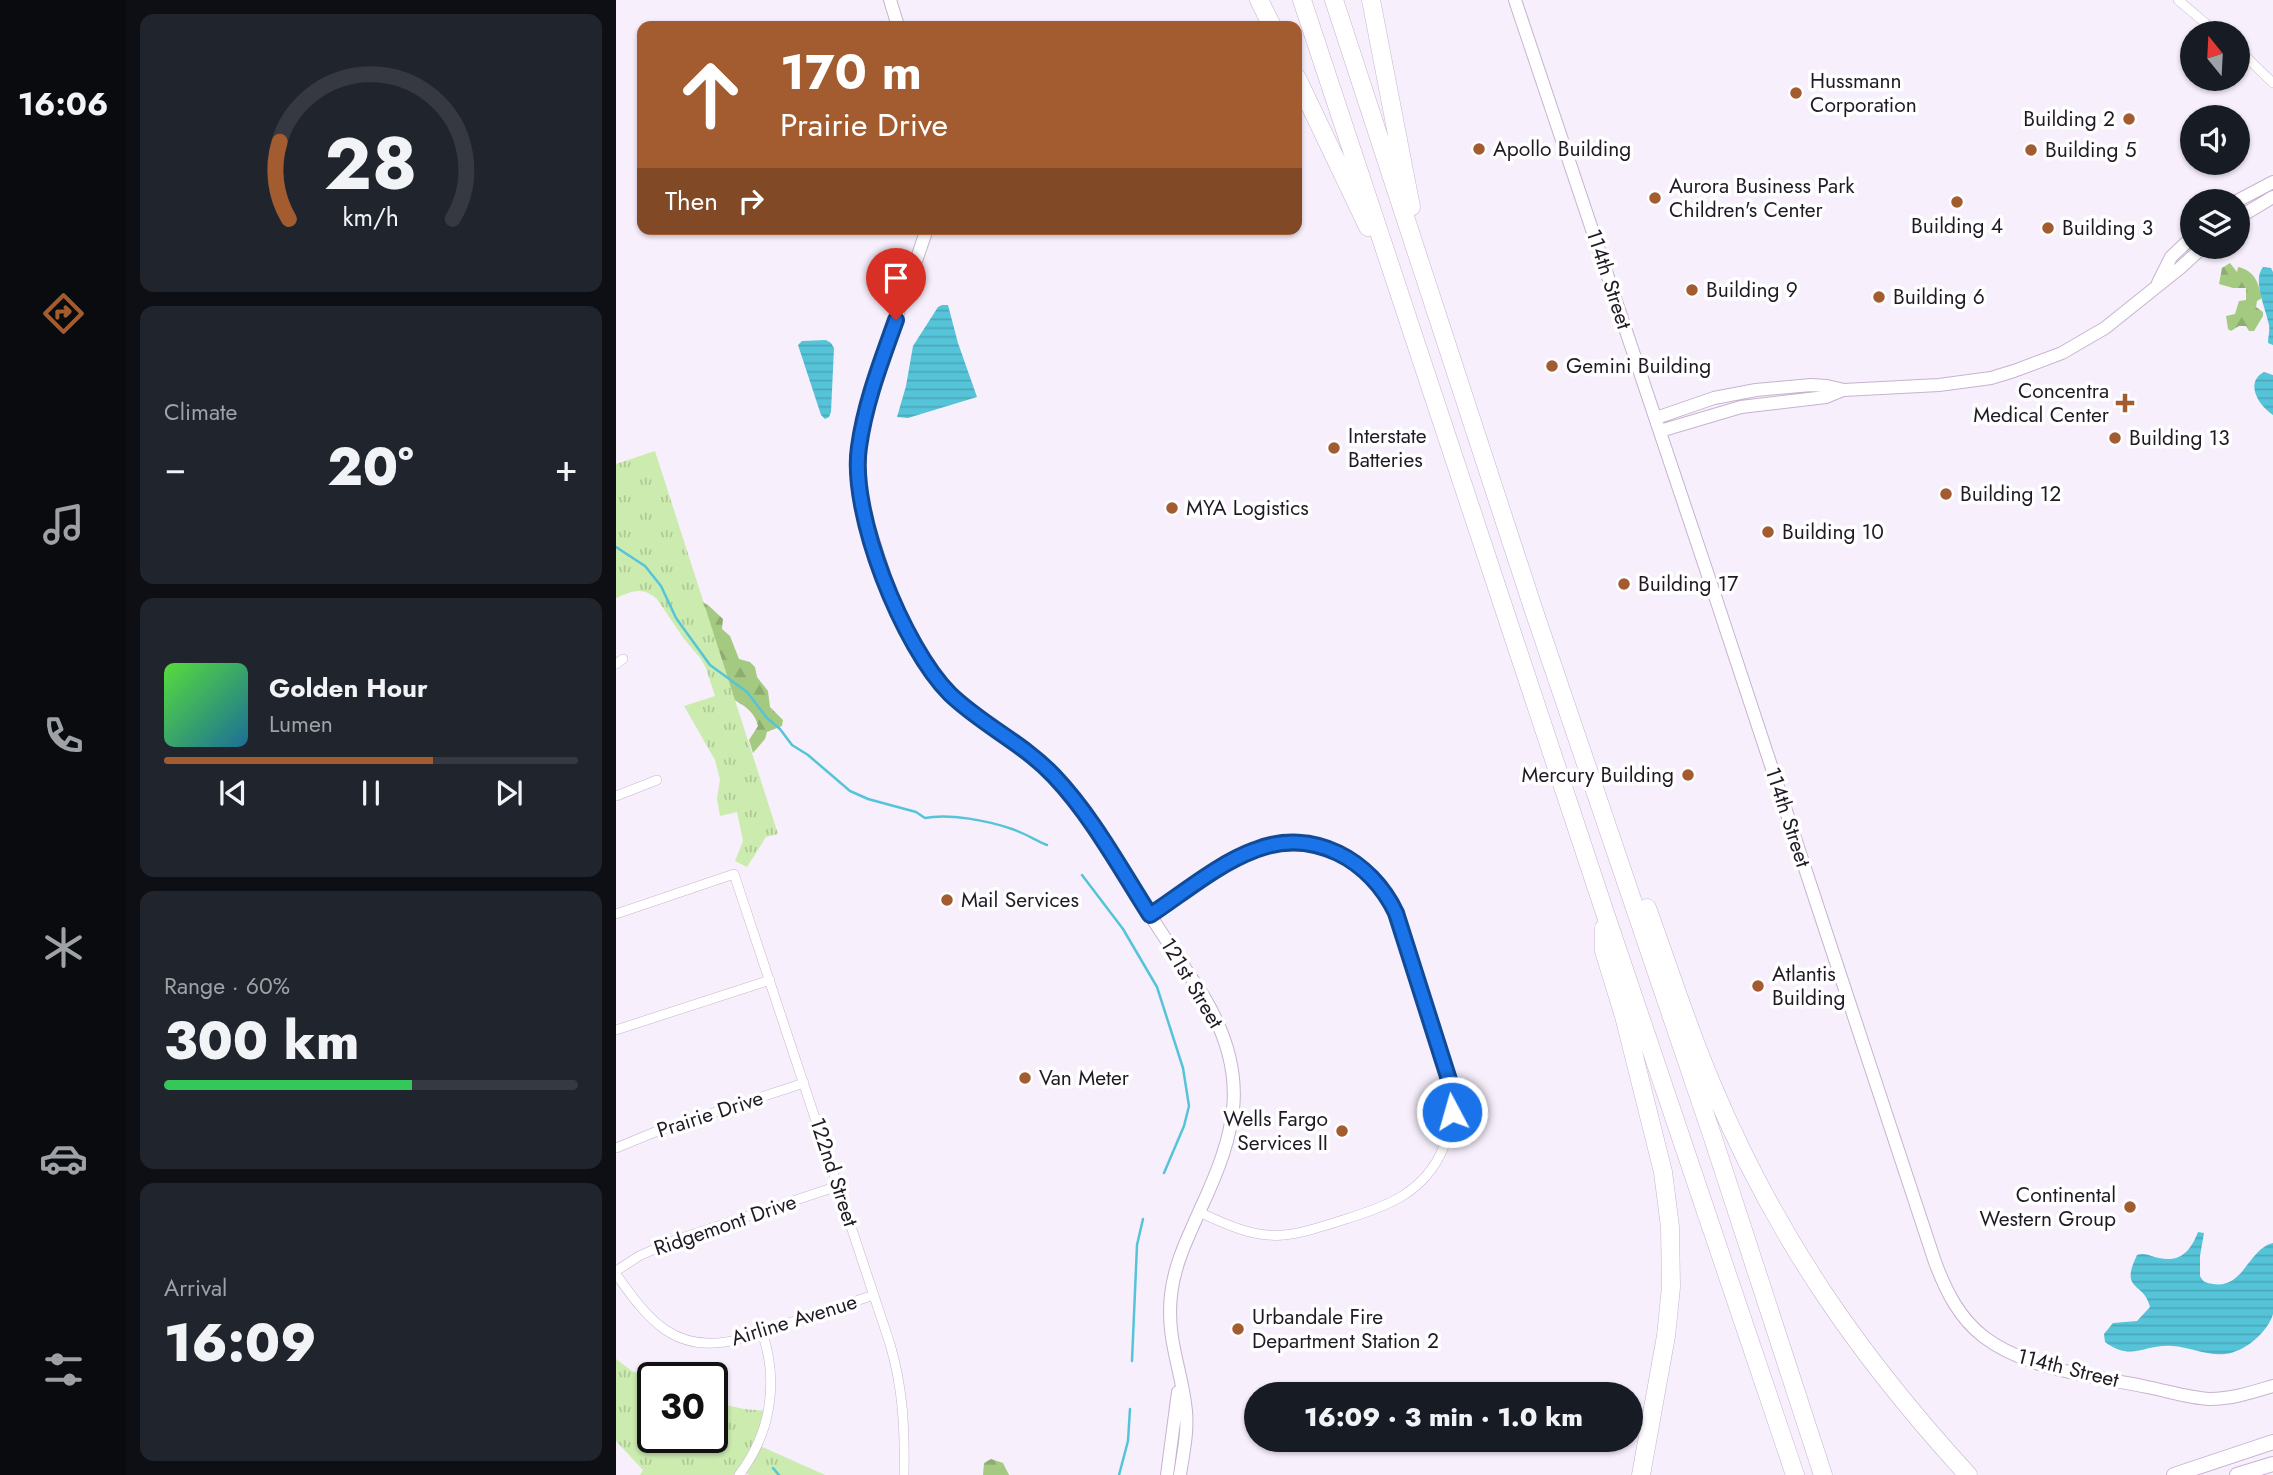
<!DOCTYPE html>
<meta charset="utf-8">
<style>
:root{--surface:#171b24;--page:#20242c;--text:#f1f3f6;--muted:#9ea1a6;--line:#363941;--accent:#a25c30}
body{margin:0;font-family:Jost,sans-serif;background:var(--page);color:var(--text);height:100vh;display:flex;flex-direction:column;font-size:26px;white-space:nowrap}
*{box-sizing:border-box;margin:0}
p{font-size:23px;color:var(--muted)}
.icon{flex:none;width:38px;height:38px;fill:none;stroke:currentColor;stroke-width:2;stroke-linecap:round;stroke-linejoin:round}
.map{position:relative;flex:1;overflow:hidden}
.sheet{display:flex;flex-direction:column;gap:14px;padding:14px;background:#0d0f14;width:490px}
.sheet>*{flex:none}
.hud{position:absolute;left:21px;top:21px;width:665px;height:214px;border-radius:14px;box-shadow:0 2px 5px #0004;background:#a25c30;color:#fff;overflow:hidden}
.needle{width:46px;rotate:342deg}
.tools{position:absolute;left:1564px;top:21px;display:grid;gap:14px}
.tools a{display:grid;place-items:center;width:70px;height:70px;border-radius:50%;background:var(--surface);box-shadow:0 2px 5px #0004;font-size:35px}
.speed{position:absolute;left:21px;top:1362px;display:flex;gap:14px;font-size:35px;font-weight:700;text-align:center}
.speed>*{display:grid;place-content:center;width:91px;height:91px;border-radius:50%;background:var(--surface);box-shadow:0 2px 5px #0004;line-height:1}
.speed .limit{border:4px solid #111;border-radius:10px;background:#fff;color:#111}
.pin{position:absolute;display:grid;place-items:center;width:60px;height:60px;color:#fff;margin:-72px -30px;border-radius:50% 50% 50% 0;rotate:-45deg;box-shadow:0 0 7px #0007}
.pin .icon{rotate:45deg}
.me{position:absolute;width:77px;margin:-38px;rotate:354deg;stroke-linejoin:round;filter:drop-shadow(0 0 5px #0008)}
.turn{display:flex;align-items:center;gap:24px;height:147px;padding:0 28px;font-size:32px}
.turn .icon{width:91px;height:91px;stroke-width:2.5}
.turn b{display:block;font-size:49px;line-height:60px}
.then{display:flex;align-items:center;height:66px;padding:0 28px;background:#0003;gap:14px;font-size:26px}
.big{font-size:52px;font-weight:800;line-height:1.1}
.sheet .card{flex:1;display:flex;flex-direction:column;justify-content:center;gap:10px;min-width:0;padding:0 24px;border-radius:14px;background:var(--page)}
.sheet .dial{align-items:center;gap:0}
.dial svg{height:182px;overflow:visible;fill:none;stroke:var(--line);stroke-width:7;stroke-linecap:round;text-anchor:middle}
.dial text{fill:var(--text);stroke:none}
.song{display:flex;align-items:center;gap:21px}
.cover{width:84px;height:84px;border-radius:10px;background:linear-gradient(135deg,hsl(110 70% 55%),hsl(200 70% 35%))}
.played{height:7px;border-radius:4px;background:linear-gradient(90deg,var(--accent) 65%,var(--line) 65%)}
.keys{display:flex;justify-content:space-around;direction:ltr}
.heat{display:flex;justify-content:space-between;align-items:center;font-size:38px;direction:ltr}
.charge{height:10px;border-radius:5px;background:linear-gradient(90deg,#34c759 60%,var(--line) 0)}
.trip{position:absolute;left:628px;top:1382px;width:399px;height:70px;border-radius:35px;background:var(--surface);box-shadow:0 2px 5px #0004;font-weight:800;line-height:70px;text-align:center}
main{display:flex;flex:1;min-height:0}
.menu{display:flex;flex-direction:column;width:126px;justify-content:space-around;align-items:center;background:#090b0e;color:var(--muted)}
.menu .icon{width:49px;height:49px}
.menu .selected{color:var(--accent)}
.menu b{font-size:32px;color:var(--text)}
.map>svg:first-child{display:block}
.forest{fill:url(#forest-firs)}
.park{fill:url(#park-tufts)}
.water{fill:url(#water-rules)}
.lines{fill:none;stroke-linecap:round;stroke-linejoin:round}
.stream{stroke:#55c4d9;stroke-width:2.5}
.street-casing{stroke:#c7b3d0;stroke-width:10}
.secondary-casing{stroke:#c7b3d0;stroke-width:14}
.primary-casing{stroke:#c7b3d0;stroke-width:16}
.highway-casing{stroke:#c7b3d0;stroke-width:19}
.street{stroke:#fff;stroke-width:9}
.secondary{stroke:#fff;stroke-width:12}
.primary{stroke:#fff;stroke-width:14}
.highway{stroke:#fff;stroke-width:18}
.route-casing{stroke:#114b97;stroke-width:18}
.route{stroke:#1a73e8;stroke-width:12}
.poi-dot{fill:#a25c30;stroke:#fff;stroke-width:2.5}
.labels{text-anchor:middle;stroke-width:7;stroke-linejoin:round;paint-order:stroke}
.poi-label{font-size:21px;fill:#211a25;stroke:#fff;text-anchor:start}
.street-label{font-size:21px;fill:#211a25;stroke:#fff}
</style>
<main>
<nav class="menu">
<b>16:06</b>
<svg class="icon selected" aria-label="directions" viewBox="0 0 24 24"><path d="M12 3l9 9-9 9-9-9zM9 14v-3h6M13 9l2 2-2 2"/></svg>
<svg class="icon" aria-label="music" viewBox="0 0 24 24"><path d="M9 18V5l10-2v13"/><circle cx="6" cy="18" r="3"/><circle cx="16" cy="16" r="3"/></svg>
<svg class="icon" aria-label="phone" viewBox="0 0 24 24"><path d="M5 4h4l2 5-3 2q2 4 5 5l2-3 5 2v4C11 20 4 13 5 4z"/></svg>
<svg class="icon" aria-label="climate" viewBox="0 0 24 24"><path d="M12 3v18M4 7l16 10M4 17L20 7"/></svg>
<svg class="icon" aria-label="car" viewBox="0 0 24 24"><path d="M5 17H2v-5l4-1 3-4h7l3 4 3 1v5h-3M9 17h6M6 11h13"/><circle cx="7" cy="17" r="2"/><circle cx="17" cy="17" r="2"/></svg>
<svg class="icon" aria-label="filters" viewBox="0 0 24 24"><path d="M4 7h16M4 17h16"/><circle cx="9" cy="7" r="2"/><circle cx="15" cy="17" r="2"/></svg>
</nav>
<section class="sheet">
<div class="card dial"><svg viewBox="0 0 100 80">
<path d="M14 69A42 42 0 1 1 86 69"/>
<path d="M14 69A42 42 0 0 1 10 35" stroke="#a25c30"/>
<text x="50" y="56" font-size="32" font-weight="700">28</text>
<text x="50" y="72" font-size="11">km/h</text>
</svg></div>
<div class="card"><p>Climate</p>
<div class="heat"><a>−</a><b class="big">20°</b><a>+</a></div>
</div>
<div class="card">
<div class="song"><i class="cover"></i><div><b>Golden Hour</b><p>Lumen</p></div></div>
<div class="played"></div>
<div class="keys"><svg class="icon" aria-label="previous" viewBox="0 0 24 24"><path d="M18 5L8 12l10 7zM5 5v14"/></svg><svg class="icon" aria-label="pause" viewBox="0 0 24 24"><path d="M8 5v14M16 5v14"/></svg><svg class="icon" aria-label="next" viewBox="0 0 24 24"><path d="M6 5l10 7-10 7zM19 5v14"/></svg></div>
</div>
<div class="card"><p>Range · 60%</p><b class="big">300 km</b><div class="charge"></div></div>
<div class="card"><p>Arrival</p><b class="big">16:09</b></div>
</section>
<div class="map">
<svg width="1657" height="1475" viewBox="0 0 1657 1475">
<defs>
<pattern id="forest-firs" width="22" height="20" patternUnits="userSpaceOnUse" patternTransform="scale(1.75)"><rect width="22" height="20" fill="#a4ca82"/><path d="M5 1l3.5 6h-7zM16 11l3.5 6h-7z" fill="#8dad70"/></pattern>
<pattern id="park-tufts" width="24" height="20" patternUnits="userSpaceOnUse" patternTransform="scale(1.75)"><rect width="24" height="20" fill="#cbebaf"/><path d="M3 7l-1-3M5 7V3M7 7l1-3M15 17l-1-3M17 17v-4M19 17l1-3" fill="none" stroke="#aec996"/></pattern>
<pattern id="water-rules" width="6" height="5" patternUnits="userSpaceOnUse" patternTransform="scale(1.75)"><rect width="6" height="5" fill="#55c4d9"/><path d="M0 2.5h6" fill="none" stroke="#4aa8ba"/></pattern>
</defs>
<rect width="100%" height="100%" fill="#f7effc"/>
<path class="forest" d="M 1614,263 L 1621,272 L 1622,267 C 1639,271 1642,282 1646,298 L 1641,301 L 1640,307 L 1647,312 L 1647,316 L 1638,331 L 1633,331 L 1630,326 L 1623,326 L 1615,331 L 1612,329 L 1610,316 L 1619,314 L 1623,301 L 1630,300 L 1630,288 L 1617,288 L 1603,284 L 1606,268 Z
M 0,466 L 84,601 L 92,605 L 107,619 L 106,629 L 114,636 L 123,659 L 134,662 L 139,667 L 141,677 L 152,691 L 154,707 L 167,720 L 166,726 L 151,732 L 149,739 L 137,753 L 133,740 L 142,726 C 139,712 127,704 114,698 Z
M 375,1459 L 387,1463 L 393,1475 L 367,1475 L 368,1463 Z"/>
<path class="park" d="M 39,451 L 162,834 L 150,837 L 131,867 L 119,861 L 127,841 L 121,812 L 104,816 L 101,799 L 104,779 L 99,760 L 68,706 L 99,696 L 90,668 L 85,659 L 68,639 L 41,599 C 26,586 16,591 0,598 L 0,464 Z
M 0,1359 L 16,1371 L 37,1380 L 37,1437 L 96,1437 L 96,1402 L 128,1409 L 152,1411 L 142,1445 L 209,1475 L 133,1475 L 126,1470 L 122,1475 L 24,1475 L 27,1470 L 0,1441 Z"/>
<path class="water" d="M 1647,267 L 1655,268 L 1657,272 L 1657,345 L 1652,343 C 1652,337 1654,331 1653,325 C 1650,309 1636,280 1647,267 Z
M 326,305 L 332,305 L 342,343 L 361,397 L 292,418 L 281,417 L 290,386 L 297,346 L 322,307 Z
M 210,340 L 215,343 L 218,348 L 215,412 L 213,417 L 209,419 L 205,415 L 182,345 L 186,341 Z
M 1648,372 L 1657,375 L 1657,415 C 1643,406 1628,383 1648,372 Z
M 1582,1232 L 1588,1233 L 1584,1256 L 1584,1276 C 1587,1282 1590,1283 1597,1284 C 1628,1289 1632,1249 1657,1243 C 1657,1258 1657,1302 1657,1314 C 1652,1332 1629,1352 1609,1354 C 1591,1356 1574,1347 1556,1346 C 1528,1344 1516,1362 1489,1342 L 1488,1334 L 1497,1323 L 1521,1321 L 1534,1307 C 1528,1281 1503,1292 1521,1255 C 1530,1252 1535,1257 1543,1258 C 1565,1263 1575,1250 1582,1232 Z"/>
<g class="lines">
<path class="stream" d="M 0,547 L 29,566 L 45,586 L 60,618 L 94,665 L 131,692 L 151,718 L 164,729 L 176,745 L 192,755 L 234,791 L 252,799 L 300,812 L 309,818 C 333,813 373,821 396,829 C 408,833 419,840 431,845
M 466,875 L 507,929 L 541,987 L 567,1068 L 573,1106 L 568,1126 L 548,1173
M 516,1361 L 521,1245 L 527,1219
M 96,1435 L 111,1443
M 157,1468 L 163,1475
M 503,1475 L 512,1441 L 514,1409"/>
<defs>
<path id="street" d="M 1562,0 L 1601,33
M 1622,49 L 1657,83
M 0,664 L 7,659
M 0,796 L 41,780
M 0,914 L 118,874 L 274,1344 C 287,1388 289,1429 288,1475
M 534,915 C 572,890 627,844 673,842 C 705,842 736,855 758,878 C 788,912 802,981 815,1025 C 822,1046 833,1068 835,1090 C 837,1113 834,1137 823,1157 C 803,1195 768,1207 730,1219 C 662,1241 649,1243 583,1212
M 0,1030 L 154,980
M 0,1148 L 39,1132 L 188,1083
M 0,1271 L 23,1256 L 57,1241 L 222,1186
M 0,1274 C 33,1321 60,1356 124,1339 L 258,1295
M 123,1475 C 155,1433 163,1382 146,1332"/>
<path id="secondary" d="M 274,0 L 282,26
M 899,0 L 1102,605 L 1319,1262 C 1330,1291 1343,1318 1368,1337 C 1411,1370 1479,1376 1531,1387 C 1552,1391 1572,1398 1594,1399 C 1616,1399 1637,1392 1657,1386
M 1621,201 L 1657,182
M 1622,218 L 1657,197
M 311,229 L 258,382 L 243,447 L 243,489 L 247,509 L 276,599 L 294,640 L 318,675 L 333,692 L 366,721 L 421,759 L 452,791 L 588,997 C 635,1076 621,1131 584,1210 C 572,1237 558,1265 555,1295 C 550,1340 566,1370 570,1411 C 572,1433 567,1454 564,1475
M 1542,283 L 1555,257 L 1577,236
M 1040,418 L 1098,398 L 1140,390 L 1195,385 L 1211,386 L 1228,390 L 1323,385 L 1375,378 L 1398,371 L 1446,353 L 1489,328 L 1564,268 L 1587,247
M 1044,431 L 1125,407 L 1210,397 L 1227,390
M 551,1475 L 562,1392"/>
<path id="primary" d="M 1558,1475 L 1657,1442
M 1621,1475 L 1657,1464"/>
<path id="highway" d="M 643,0 L 656,26
M 686,0 L 988,910 L 1179,1475
M 718,0 L 917,608 L 1096,1135 L 1207,1475
M 755,0 L 795,207
M 681,78 L 752,227
M 1031,908 C 1053,968 1072,1029 1097,1087 C 1160,1237 1243,1356 1352,1475
M 988,928 L 988,951 L 1008,1016 L 1047,1172 L 1054,1227 L 1055,1287 L 1050,1336 L 1025,1475"/>
</defs>
<use href="#street" class="street-casing"/>
<use href="#secondary" class="secondary-casing"/>
<use href="#primary" class="primary-casing"/>
<use href="#highway" class="highway-casing"/>
<use href="#street" class="street"/>
<use href="#secondary" class="secondary"/>
<use href="#primary" class="primary"/>
<use href="#highway" class="highway"/>
</g>
<g class="lines">
<defs>
<path id="route" d="M 280,320 C 265,362 249,403 243,447 C 233,513 287,647 334,694 C 366,725 407,743 438,776 C 476,816 504,868 534,915 C 566,894 603,863 639,850 C 697,827 755,860 780,913 L 835,1086 L 836,1112"/>
</defs>
<use href="#route" class="route-casing"/>
<use href="#route" class="route"/>
</g>
<g class="poi-dot">
<circle cx="1180" cy="93" r="7"/>
<circle cx="1513" cy="119" r="7"/>
<circle cx="863" cy="149" r="7"/>
<circle cx="1415" cy="150" r="7"/>
<circle cx="1039" cy="198" r="7"/>
<circle cx="1341" cy="202" r="7"/>
<circle cx="1432" cy="228" r="7"/>
<circle cx="1076" cy="290" r="7"/>
<circle cx="1263" cy="297" r="7"/>
<circle cx="936" cy="366" r="7"/>
<path d="M1505.5 392.5h7v7h7v7h-7v7h-7v-7h-7v-7h7z"/>
<circle cx="1499" cy="438" r="7"/>
<circle cx="718" cy="448" r="7"/>
<circle cx="1330" cy="494" r="7"/>
<circle cx="556" cy="508" r="7"/>
<circle cx="1152" cy="532" r="7"/>
<circle cx="1008" cy="584" r="7"/>
<circle cx="1072" cy="775" r="7"/>
<circle cx="331" cy="900" r="7"/>
<circle cx="1142" cy="986" r="7"/>
<circle cx="409" cy="1078" r="7"/>
<circle cx="726" cy="1131" r="7"/>
<circle cx="1514" cy="1207" r="7"/>
<circle cx="622" cy="1329" r="7"/>
</g>
<g class="labels">
<g class="poi-label">
<text x="1194" y="88">Hussmann<tspan x="1194" dy="24">Corporation</tspan></text>
<text x="1499" y="126" text-anchor="end">Building 2</text>
<text x="877" y="156">Apollo Building</text>
<text x="1429" y="157">Building 5</text>
<text x="1053" y="193">Aurora Business Park<tspan x="1053" dy="24">Children's Center</tspan></text>
<text x="1341" y="233" text-anchor="middle">Building 4</text>
<text x="1446" y="235">Building 3</text>
<text x="1090" y="297">Building 9</text>
<text x="1277" y="304">Building 6</text>
<text x="950" y="373">Gemini Building</text>
<text x="1493" y="398" text-anchor="end">Concentra<tspan x="1493" dy="24">Medical Center</tspan></text>
<text x="732" y="443">Interstate<tspan x="732" dy="24">Batteries</tspan></text>
<text x="1513" y="445">Building 13</text>
<text x="1344" y="501">Building 12</text>
<text x="570" y="515">MYA Logistics</text>
<text x="1166" y="539">Building 10</text>
<text x="1022" y="591">Building 17</text>
<text x="1058" y="782" text-anchor="end">Mercury Building</text>
<text x="345" y="907">Mail Services</text>
<text x="1156" y="981">Atlantis<tspan x="1156" dy="24">Building</tspan></text>
<text x="423" y="1085">Van Meter</text>
<text x="712" y="1126" text-anchor="end">Wells Fargo<tspan x="712" dy="24">Services II</tspan></text>
<text x="1500" y="1202" text-anchor="end">Continental<tspan x="1500" dy="24">Western Group</tspan></text>
<text x="636" y="1324">Urbandale Fire<tspan x="636" dy="24">Department Station 2</tspan></text>
</g>
<g class="street-label">
<text transform="translate(993 279) rotate(72)" y="7">114th Street</text>
<text transform="translate(1172 817) rotate(72)" y="7">114th Street</text>
<text transform="translate(576 983) rotate(59)" y="7">121st Street</text>
<text transform="translate(94 1114) rotate(-18)" y="7">Prairie Drive</text>
<text transform="translate(218 1172) rotate(72)" y="7">122nd Street</text>
<text transform="translate(109 1225) rotate(-19)" y="7">Ridgemont Drive</text>
<text transform="translate(178 1320) rotate(-17)" y="7">Airline Avenue</text>
<text transform="translate(1452 1368) rotate(14)" y="7">114th Street</text>
</g>
</g>
</svg>
<div class="tools">
<a><svg class="needle" viewBox="-14 -14 28 28"><path d="M0-13l5 13h-10z" fill="#e53935"/><path d="M0 13l5-13h-10z" fill="#9ea1a6"/></svg></a>
<a><svg class="icon" aria-label="sound" viewBox="0 0 24 24"><path d="M4 9h4l5-4v14l-5-4H4zM17 9q2 3 0 6"/></svg></a>
<a><svg class="icon" aria-label="layers" viewBox="0 0 24 24"><path d="M12 4l9 5-9 5-9-5zM3 14l9 5 9-5"/></svg></a>
</div>
<div class="speed"><div class="limit">30</div></div>
<div class="pin" style="left:280px;top:320px;background:#d93025"><svg class="icon" aria-label="arrive" viewBox="0 0 24 24"><path d="M6 21V4h12l-3 4 3 4H6"/></svg></div>
<svg class="me" style="left:836px;top:1112px" viewBox="-20 -20 40 40"><circle r="17" fill="#1a73e8" stroke="#fff" stroke-width="3"/><path d="M0-11L8 9 0 5-8 9z" fill="#fff"/></svg>
<div class="trip">16:09 · 3 min · 1.0 km</div>
<div class="hud">
<div class="turn"><svg class="icon" aria-label="ahead" viewBox="0 0 24 24"><path d="M12 20V5M6 11l6-6 6 6"/></svg><div><b>170 m</b>Prairie Drive</div></div>
<div class="then">Then<svg class="icon" aria-label="right" viewBox="0 0 24 24"><path d="M7 20v-9h11M14 6l5 5-5 5"/></svg></div>
</div>
</div>
</main>
